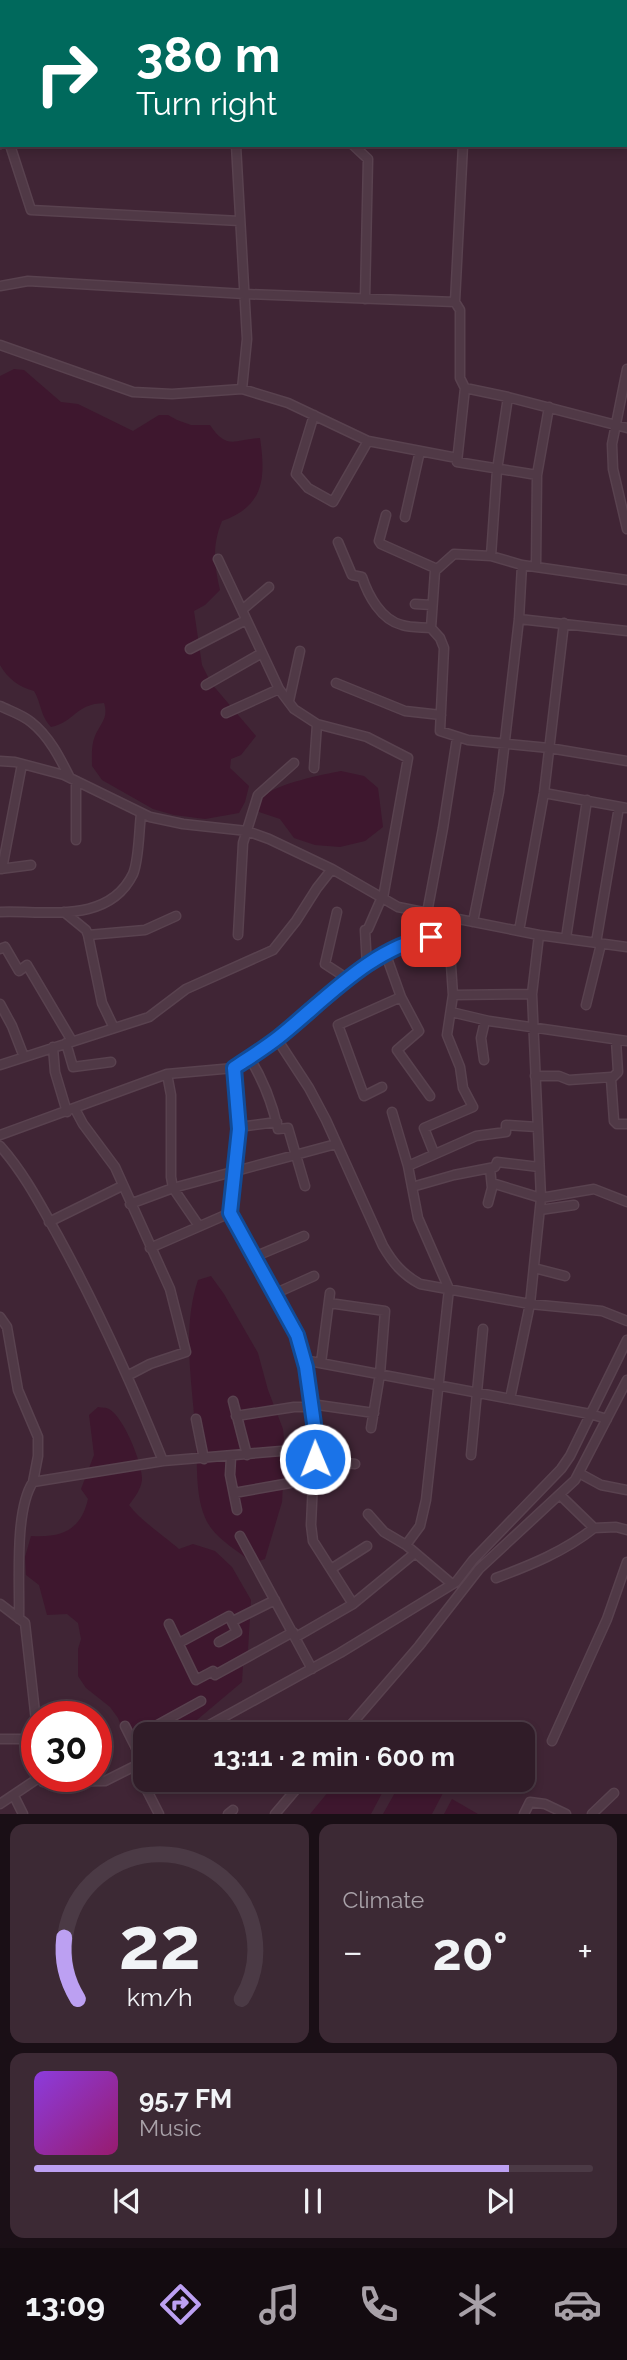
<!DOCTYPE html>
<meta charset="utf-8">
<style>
:root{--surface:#301c28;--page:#3c2934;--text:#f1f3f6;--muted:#a8a1a8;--line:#4b3a45;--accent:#bca0f2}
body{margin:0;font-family:Raleway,sans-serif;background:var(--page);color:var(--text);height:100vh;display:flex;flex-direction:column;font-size:26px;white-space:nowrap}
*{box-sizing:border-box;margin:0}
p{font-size:23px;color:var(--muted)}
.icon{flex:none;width:38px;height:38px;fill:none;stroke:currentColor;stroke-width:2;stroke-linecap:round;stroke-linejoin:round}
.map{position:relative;height:1814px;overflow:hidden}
.drawer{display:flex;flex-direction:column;gap:10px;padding:10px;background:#1a0f16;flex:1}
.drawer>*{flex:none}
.guide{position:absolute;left:0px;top:0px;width:628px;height:147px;box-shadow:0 4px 10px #0003,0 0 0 2px var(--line);background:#00695c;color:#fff;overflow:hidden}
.speed{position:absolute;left:21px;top:1701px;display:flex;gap:14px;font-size:35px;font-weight:700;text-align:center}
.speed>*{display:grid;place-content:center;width:91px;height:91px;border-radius:50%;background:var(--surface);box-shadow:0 4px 10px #0003,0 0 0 2px var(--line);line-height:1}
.speed .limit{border:10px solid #d22;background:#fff;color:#111}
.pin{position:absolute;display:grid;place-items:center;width:60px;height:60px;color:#fff;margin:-30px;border-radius:14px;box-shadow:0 4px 10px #0006}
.me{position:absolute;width:77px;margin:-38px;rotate:359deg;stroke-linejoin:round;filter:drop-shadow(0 0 5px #0008)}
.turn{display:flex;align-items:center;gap:24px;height:147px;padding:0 21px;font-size:32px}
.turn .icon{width:91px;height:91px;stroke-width:2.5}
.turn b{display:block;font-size:49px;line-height:60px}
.big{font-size:52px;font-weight:700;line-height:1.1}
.drawer .widget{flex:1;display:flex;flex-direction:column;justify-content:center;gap:10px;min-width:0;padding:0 24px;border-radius:14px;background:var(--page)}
.drawer .dial{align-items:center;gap:0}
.dial svg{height:182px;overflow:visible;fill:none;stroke:var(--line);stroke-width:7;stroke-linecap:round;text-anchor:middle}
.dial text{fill:var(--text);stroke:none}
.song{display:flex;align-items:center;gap:21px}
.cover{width:84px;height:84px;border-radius:10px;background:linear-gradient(135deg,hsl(270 70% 55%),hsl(320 70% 35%))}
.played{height:7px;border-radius:4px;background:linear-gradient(90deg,var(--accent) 85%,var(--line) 85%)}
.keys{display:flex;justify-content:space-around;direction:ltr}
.heat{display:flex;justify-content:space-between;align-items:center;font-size:38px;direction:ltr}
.drawer .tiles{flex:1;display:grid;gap:10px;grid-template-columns:1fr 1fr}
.widget:last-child{grid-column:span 2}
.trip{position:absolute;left:133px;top:1722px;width:402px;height:70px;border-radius:14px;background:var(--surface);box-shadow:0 4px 10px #0003,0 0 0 2px var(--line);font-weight:700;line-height:70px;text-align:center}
.tabs{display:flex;height:112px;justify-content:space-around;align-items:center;background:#130b10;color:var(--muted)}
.tabs .icon{width:49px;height:49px}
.tabs .selected{color:var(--accent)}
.tabs b{font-size:32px;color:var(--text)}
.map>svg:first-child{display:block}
.water{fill:#3e172e}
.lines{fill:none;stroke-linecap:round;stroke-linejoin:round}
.minor-casing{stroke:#59424f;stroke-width:11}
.minor{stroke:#503946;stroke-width:8}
.route-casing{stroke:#114b97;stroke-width:18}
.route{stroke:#1a73e8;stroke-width:12}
</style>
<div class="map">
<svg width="627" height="1814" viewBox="0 0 627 1814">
<rect width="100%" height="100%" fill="#402535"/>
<path class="water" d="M 14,369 L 24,370 L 61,402 L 78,404 L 133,431 L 159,415 L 168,415 L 177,420 L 191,425 L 210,425 C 227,451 235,439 260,438 C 266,479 264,506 222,521 C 212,545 214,565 220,590 L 205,605 L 194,611 L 202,665 L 211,683 L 256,736 L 241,755 L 231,759 L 230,768 L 249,786 L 245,802 L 239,813 L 205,819 L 174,815 L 153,809 L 102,780 L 92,766 C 92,757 91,745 95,736 C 100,724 109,718 104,703 C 75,704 75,722 51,727 C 40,715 42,705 34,691 C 19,687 8,679 0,665 L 0,376 Z
M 341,771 L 364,776 L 378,788 L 383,827 L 365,841 L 340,847 L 315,845 L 294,838 L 280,819 L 256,811 C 258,807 260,799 264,796 C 276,784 324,774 341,771 Z
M 211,1276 L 224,1294 L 258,1353 L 268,1390 L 283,1429 L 285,1449 L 282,1502 L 265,1559 L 252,1563 C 240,1552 221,1542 211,1528 C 194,1504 198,1468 196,1440 C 193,1387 181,1330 198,1280 Z
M 98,1407 C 102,1408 106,1407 109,1409 C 123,1416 143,1464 142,1480 C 141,1489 135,1497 129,1505 C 140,1520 164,1536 179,1549 L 193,1544 L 215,1551 L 232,1567 L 251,1600 L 248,1650 L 243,1665 L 242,1682 L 185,1730 L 176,1734 L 145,1734 L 145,1749 L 130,1749 L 118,1718 L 110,1707 L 86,1688 L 78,1676 L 78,1649 L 81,1639 L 78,1623 L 67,1614 L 47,1615 L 39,1585 L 26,1575 L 25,1557 L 31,1536 C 62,1538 81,1530 88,1499 L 81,1489 L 94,1455 L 89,1415 Z
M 338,1780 L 389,1780 L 371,1814 L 310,1814 Z
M 402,1780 L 416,1780 L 443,1793 L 432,1814 L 383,1814 Z
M 452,1799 L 478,1814 L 444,1814 Z"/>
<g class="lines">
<defs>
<path id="minor" d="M 47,0 L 49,2
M 194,0 L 196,2
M 171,2 L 173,0
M 471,2 L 472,0
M 626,35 L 627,35
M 0,62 L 2,62
M 0,144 L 2,143
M 10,145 L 31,210 L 240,221
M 236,145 L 247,339 L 242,389
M 353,145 L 368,159 L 365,299
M 463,145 L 455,302 L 460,310 L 460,378 L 465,388 L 457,462 L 537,475 L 549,407
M 0,286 L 28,281 L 245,294 L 455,302
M 0,345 L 133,392 L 172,394 L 242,389 L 288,403 L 368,441 L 457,458
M 627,369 L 612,444 L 613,469 L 627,529
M 465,388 L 508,397 L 627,428
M 314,415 L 296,474 L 308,488 L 333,502 L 368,441
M 386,515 L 379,541 L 381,544 L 437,569
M 405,517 L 420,451
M 338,542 L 352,575 L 362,577 C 368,595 381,620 402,625 C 411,628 422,627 431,628 L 440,638 L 444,648 L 440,731 L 468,740 L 549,748 L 627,761
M 491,556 L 497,470 L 508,397
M 218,559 L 279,689 L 294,709 L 317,724 L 367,737 L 408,758 L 383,898
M 536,567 L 537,475
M 415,604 L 432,605
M 242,610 L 269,587
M 519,619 L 627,631
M 431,628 L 435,571 L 454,554 L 491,556 L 522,565 L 627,580
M 190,649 L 246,620
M 336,683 L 405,711 L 441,715
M 206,685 L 262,653
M 289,701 L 300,651
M 0,706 C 10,711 21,714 31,722 C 49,736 60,758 70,778
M 226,713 L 279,689
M 0,761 L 15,762 L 64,775 L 150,817 L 183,824 L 247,831 L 269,839 L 332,869
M 314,768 L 317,724
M 544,793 L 627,808
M 76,840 L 76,781
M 0,869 L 31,865
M 2,869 L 22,764
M 0,912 C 45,910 108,925 133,874 C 139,860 139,830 141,814
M 64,912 L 86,930 L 88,935 L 102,1003 L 114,1028
M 337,912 L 325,964 L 348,979
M 427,913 L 443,828 L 457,738
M 473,922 L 499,792 L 519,619 L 522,565
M 519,931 L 544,793 L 564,623
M 88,935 L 145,930 L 176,916
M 238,935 L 243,843 L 258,795 L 294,763
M 566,938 L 587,800
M 596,943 L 619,807
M 0,949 L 5,947 L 19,971 L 27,965 L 72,1041
M 386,955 L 401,997 L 419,1031 L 397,1050 L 430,1096
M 367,966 L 365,930 L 368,929 L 382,897
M 453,995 L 532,994
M 0,1004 L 12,1026 L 24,1057
M 586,1005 L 601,944
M 451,1012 L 489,1021 L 627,1041
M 277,1039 L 309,1088 L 326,1120 L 383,1246 C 393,1263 402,1274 420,1284 L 530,1304 L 602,1311 L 627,1321
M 616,1040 L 618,1072 L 611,1079 L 614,1121 L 617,1124 L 627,1124
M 66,1043 L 73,1067 L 111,1062
M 53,1047 L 55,1072 L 67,1112
M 249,1057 C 264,1081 272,1102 278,1129 L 288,1128 L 305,1186
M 484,1060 L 481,1038 L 485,1021
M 0,1065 L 149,1017 L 186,989 L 273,950 L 296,921 L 317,888 L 332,869 L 398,907 L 539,935 L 627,947
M 234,1068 L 239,1129 L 230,1213 L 297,1335 L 306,1367 L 315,1438 L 311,1525 L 313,1541 L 353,1604
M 167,1074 L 171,1095 L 171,1177 L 173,1188 L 199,1226
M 535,1076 L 559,1076 L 569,1080 L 611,1077
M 382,1087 L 364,1096 L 338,1025 L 401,997
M 75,1109 L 83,1124 L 115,1167 L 170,1289 L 186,1352 L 150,1364 L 127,1376
M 392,1112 L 408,1166 L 418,1218 L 449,1289 L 426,1500 L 420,1526 L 406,1545
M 239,1127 L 277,1122
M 0,1135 L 167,1074 L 234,1068 L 277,1039 L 358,971 L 413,940 L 449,935
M 0,1146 C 24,1173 40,1204 58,1236 C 98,1309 132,1384 163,1461
M 434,1153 L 424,1128 L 473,1107 L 463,1088 L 460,1067 L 447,1035 L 453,995 L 449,935 L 455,918
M 408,1166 L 476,1136 L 506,1132 L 506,1125 L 537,1127
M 492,1183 L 541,1198 L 594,1189 L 627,1202
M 412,1187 L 454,1175 L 495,1167 L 497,1162 L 539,1167
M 488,1203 L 492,1188 L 490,1168
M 130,1204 L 173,1188 L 336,1144
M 540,1210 L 574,1205
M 49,1222 L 122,1186
M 150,1248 L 230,1213
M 254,1257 L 304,1236
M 534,1268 L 565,1276
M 274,1294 L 314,1276
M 329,1303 L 385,1311 L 380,1374 L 371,1428
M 0,1317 L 7,1327 L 18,1390 L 38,1437 L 38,1456 L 33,1482
M 304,1360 L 590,1414 L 607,1419
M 321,1363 L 330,1293
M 510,1399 L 530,1304 L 541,1198 L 532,994 L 539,935
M 233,1401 L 247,1455
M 311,1404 L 374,1413
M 236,1416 L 294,1407 L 311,1407
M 196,1419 L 204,1459
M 471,1455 L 483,1329
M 231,1457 L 230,1475 L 237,1510
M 315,1459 L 355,1464
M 579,1473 L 601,1485 L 627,1490
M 234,1493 L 290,1483
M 368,1514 L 384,1532 L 406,1545 L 452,1584
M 594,1528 L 616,1527 L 627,1530
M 240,1536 L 312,1669
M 331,1569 L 367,1546
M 496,1578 C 531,1565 565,1551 594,1528 L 560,1495
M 0,1604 L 25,1623 L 37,1730
M 19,1619 C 20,1583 14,1511 33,1482 L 163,1461 L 293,1450
M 233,1621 L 275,1600
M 169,1624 L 196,1680 L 213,1671 L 215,1675 L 293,1632
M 296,1637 L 353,1604 L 415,1553
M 179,1643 L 229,1616 L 237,1632 L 219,1642
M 125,1726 L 143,1762
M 193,1734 L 340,1653 L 456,1582 L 473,1560 L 561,1469 L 570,1456 L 627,1340
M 343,1734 L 419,1646 L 479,1569 L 575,1480 L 627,1380
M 0,1739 L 37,1739
M 132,1739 L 201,1701
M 552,1741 L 607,1619 L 627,1562
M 135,1767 L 159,1814
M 40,1776 L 43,1782 L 105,1781 L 145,1761
M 14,1796 L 23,1814
M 0,1804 L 40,1777
M 228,1814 L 233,1810
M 275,1814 L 304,1780
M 524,1814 L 530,1802 L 545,1804 L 566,1814
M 592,1814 L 614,1793"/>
</defs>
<use href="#minor" class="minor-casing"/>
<use href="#minor" class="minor"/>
</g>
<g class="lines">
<defs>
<path id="route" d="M 315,1459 L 316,1438 L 306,1367 L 297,1335 L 230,1213 L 239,1129 L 234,1068 C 249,1058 265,1048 279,1037 C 323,1002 373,946 431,937"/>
</defs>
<use href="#route" class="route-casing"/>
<use href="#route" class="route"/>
</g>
</svg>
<div class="speed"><div class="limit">30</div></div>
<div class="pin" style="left:431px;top:937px;background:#d93025"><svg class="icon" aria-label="arrive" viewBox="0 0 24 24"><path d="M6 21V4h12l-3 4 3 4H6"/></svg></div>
<svg class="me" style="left:315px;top:1459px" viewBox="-20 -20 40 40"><circle r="17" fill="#1a73e8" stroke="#fff" stroke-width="3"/><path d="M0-11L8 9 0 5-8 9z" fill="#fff"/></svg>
<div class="trip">13:11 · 2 min · 600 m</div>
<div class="guide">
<div class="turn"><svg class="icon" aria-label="right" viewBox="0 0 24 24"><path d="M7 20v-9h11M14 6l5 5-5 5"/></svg><div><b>380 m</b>Turn right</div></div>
</div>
</div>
<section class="drawer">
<div class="tiles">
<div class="widget dial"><svg viewBox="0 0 100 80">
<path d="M14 69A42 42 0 1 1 86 69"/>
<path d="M14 69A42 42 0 0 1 8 42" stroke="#bca0f2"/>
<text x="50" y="56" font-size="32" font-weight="700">22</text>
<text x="50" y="72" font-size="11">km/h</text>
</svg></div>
<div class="widget"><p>Climate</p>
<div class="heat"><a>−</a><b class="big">20°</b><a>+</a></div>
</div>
<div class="widget">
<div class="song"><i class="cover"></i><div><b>95.7 FM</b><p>Music</p></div></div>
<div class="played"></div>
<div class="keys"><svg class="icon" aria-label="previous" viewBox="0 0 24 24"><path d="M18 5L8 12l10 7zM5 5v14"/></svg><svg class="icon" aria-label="pause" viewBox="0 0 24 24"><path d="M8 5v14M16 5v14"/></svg><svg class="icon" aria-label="next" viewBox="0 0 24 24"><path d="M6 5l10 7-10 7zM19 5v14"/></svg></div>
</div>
</div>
</section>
<nav class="tabs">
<b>13:09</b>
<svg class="icon selected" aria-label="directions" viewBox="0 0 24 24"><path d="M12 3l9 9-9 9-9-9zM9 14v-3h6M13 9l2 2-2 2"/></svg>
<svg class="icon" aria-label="music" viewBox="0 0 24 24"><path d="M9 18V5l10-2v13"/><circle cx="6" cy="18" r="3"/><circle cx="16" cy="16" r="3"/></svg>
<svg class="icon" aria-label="phone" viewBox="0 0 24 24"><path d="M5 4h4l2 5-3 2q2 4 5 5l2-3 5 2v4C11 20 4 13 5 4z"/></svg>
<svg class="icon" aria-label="climate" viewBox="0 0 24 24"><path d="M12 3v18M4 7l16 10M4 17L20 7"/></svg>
<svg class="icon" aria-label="car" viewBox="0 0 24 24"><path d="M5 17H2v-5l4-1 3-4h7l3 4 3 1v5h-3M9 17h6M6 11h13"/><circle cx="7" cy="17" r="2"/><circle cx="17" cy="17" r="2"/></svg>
</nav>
